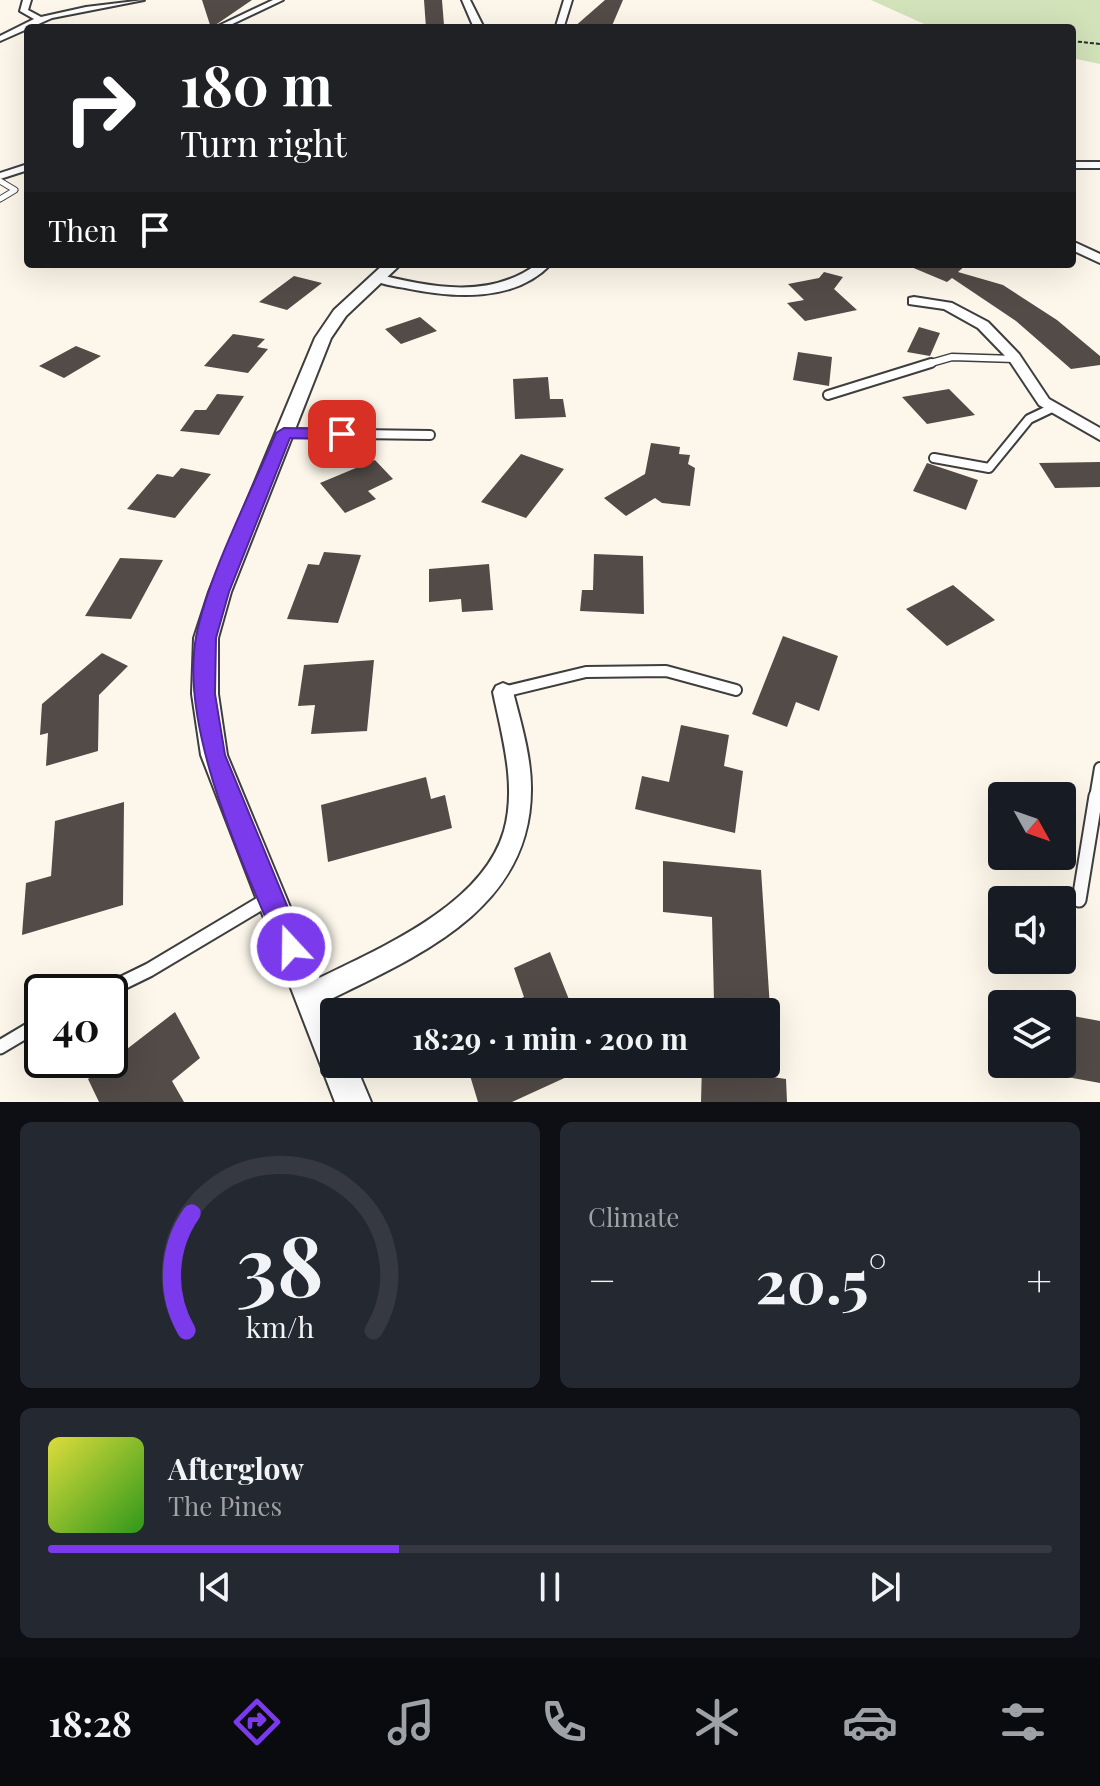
<!DOCTYPE html>
<meta charset="utf-8">
<style>
:root{--surface:#171b24;--page:#242831;--text:#f1f3f6;--muted:#9ea1a6;--line:#363941;--accent:#7c3aed}
body{margin:0;font-family:"Playfair Display",serif;background:var(--page);color:var(--text);height:100vh;display:flex;flex-direction:column;font-size:30px;white-space:nowrap}
*{box-sizing:border-box;margin:0}
p{font-size:26px;color:var(--muted)}
.icon{flex:none;width:44px;height:44px;fill:none;stroke:currentColor;stroke-width:2;stroke-linecap:round;stroke-linejoin:round}
.map{position:relative;height:1102px;overflow:hidden}
.panel{display:flex;flex-direction:column;gap:20px;padding:20px;background:#0d0f14;flex:1}
.panel>*{flex:none}
.hud{position:absolute;left:24px;top:24px;width:1052px;height:244px;border-radius:8px;box-shadow:0 8px 32px #0002;background:#202124;color:#fff;overflow:hidden}
.needle{width:52px;rotate:130deg}
.controls{position:absolute;left:988px;top:782px;display:grid;gap:16px}
.controls a{display:grid;place-items:center;width:88px;height:88px;border-radius:8px;background:var(--surface);box-shadow:0 8px 32px #0002;font-size:40px}
.speed{position:absolute;left:24px;top:974px;display:flex;gap:16px;font-size:40px;font-weight:700;text-align:center}
.speed>*{display:grid;place-content:center;width:104px;height:104px;border-radius:50%;background:var(--surface);box-shadow:0 8px 32px #0002;line-height:1}
.speed .limit{border:4px solid #111;border-radius:12px;background:#fff;color:#111}
.pin{position:absolute;display:grid;place-items:center;width:68px;height:68px;color:#fff;margin:-34px;border-radius:16px;box-shadow:0 4px 12px #0006}
.me{position:absolute;width:88px;margin:-44px;rotate:339deg;stroke-linejoin:round;filter:drop-shadow(0 0 6px #0008)}
.turn{display:flex;align-items:center;gap:28px;height:168px;padding:0 24px;font-size:36px}
.turn .icon{width:104px;height:104px;stroke-width:2.5}
.turn b{display:block;font-size:56px;line-height:68px}
.then{display:flex;align-items:center;height:76px;padding:0 24px;background:#0003;gap:16px;font-size:30px}
.big{font-size:60px;font-weight:700;line-height:1.1}
.panel .card{flex:1;display:flex;flex-direction:column;justify-content:center;gap:12px;min-width:0;padding:0 28px;border-radius:12px;background:var(--page)}
.panel .dial{align-items:center;gap:0}
.dial svg{height:208px;overflow:visible;fill:none;stroke:var(--line);stroke-width:7;stroke-linecap:round;text-anchor:middle}
.dial text{fill:var(--text);stroke:none}
.song{display:flex;align-items:center;gap:24px}
.cover{width:96px;height:96px;border-radius:12px;background:linear-gradient(135deg,hsl(60 70% 55%),hsl(110 70% 35%))}
.played{height:8px;border-radius:4px;background:linear-gradient(90deg,var(--accent) 35%,var(--line) 35%)}
.keys{display:flex;justify-content:space-around;direction:ltr}
.heat{display:flex;justify-content:space-between;align-items:center;font-size:44px;direction:ltr}
.panel .tiles{flex:1;display:grid;gap:20px;grid-template-columns:1fr 1fr}
.card:last-child{grid-column:span 2}
.trip{position:absolute;left:320px;top:998px;width:460px;height:80px;border-radius:8px;background:var(--surface);box-shadow:0 8px 32px #0002;font-weight:700;line-height:80px;text-align:center}
.menu{display:flex;height:128px;justify-content:space-around;align-items:center;background:#090b0e;color:var(--muted)}
.menu .icon{width:56px;height:56px}
.menu .selected{color:var(--accent)}
.menu b{font-size:36px;color:var(--text)}
.map>svg:first-child{display:block}
.green{fill:#d2e2b9}
.building{fill:#524b48}
.lines{fill:none;stroke-linecap:round;stroke-linejoin:round}
.service-far4-casing{stroke:#3e3e3e;stroke-width:7}
.service-far3-casing{stroke:#3e3e3e;stroke-width:9}
.service-far2-casing{stroke:#3e3e3e;stroke-width:12}
.service-far1-casing{stroke:#3e3e3e;stroke-width:14}
.service-casing{stroke:#3e3e3e;stroke-width:17}
.minor-casing{stroke:#3e3e3e;stroke-width:4}
.tertiary-casing{stroke:#3e3e3e;stroke-width:4}
.path{stroke:#2d2d2d;stroke-width:2;stroke-dasharray:4 2;stroke-linecap:butt}
.service-far4{stroke:#fff;stroke-width:5}
.service-far3{stroke:#fff;stroke-width:6}
.service-far2{stroke:#fff;stroke-width:8}
.service-far1{stroke:#fff;stroke-width:10}
.service{stroke:#fff;stroke-width:13}
.minor{fill:#fff;fill-rule:evenodd}
.tertiary{fill:#fff;fill-rule:evenodd}
.route{fill:#7c3aed;stroke:#51269a;stroke-width:2}
</style>
<div class="map">
<svg width="1100" height="1102" viewBox="0 0 1100 1102">
<rect width="100%" height="100%" fill="#fdf7eb"/>
<path class="green" d="M 871,0 L 1100,0 L 1100,64 L 1072,58 L 1072,28 L 933,28 Z"/>
<path class="building" d="M 202,0 L 252,0 L 211,28 Z
M 424,0 L 442,0 L 444,25 L 426,28 Z
M 605,0 L 623,0 L 611,28 L 573,28 Z
M 904,264 L 967,264 L 958,272 L 1003,285 L 1057,320 L 1100,356 L 1100,365 L 1071,369 L 1016,321 L 952,278 L 947,282 Z
M 824,272 L 843,277 L 834,289 L 857,310 L 805,321 L 787,303 L 804,300 L 788,284 L 819,278 Z
M 294,276 L 322,283 L 287,310 L 259,302 Z
M 420,317 L 437,331 L 401,344 L 385,329 Z
M 919,327 L 940,333 L 930,356 L 907,352 Z
M 233,334 L 265,339 L 257,347 L 268,349 L 248,373 L 204,366 Z
M 76,346 L 101,356 L 64,378 L 39,366 Z
M 798,352 L 832,357 L 829,386 L 793,380 Z
M 548,377 L 550,399 L 563,399 L 566,417 L 515,419 L 513,379 Z
M 949,389 L 975,415 L 927,424 L 902,397 Z
M 217,394 L 244,396 L 219,435 L 180,431 L 195,410 L 206,410 Z
M 651,443 L 680,447 L 679,454 L 690,455 L 688,464 L 695,468 L 690,506 L 662,503 L 655,498 L 626,516 L 604,498 L 645,474 Z
M 521,454 L 564,469 L 526,518 L 481,502 Z
M 375,460 L 393,479 L 368,491 L 376,499 L 345,513 L 320,483 Z
M 1100,462 L 1100,487 L 1055,488 L 1039,463 Z
M 927,463 L 978,480 L 966,510 L 913,491 Z
M 181,468 L 211,474 L 175,518 L 127,509 L 157,474 L 173,477 Z
M 324,552 L 361,555 L 338,623 L 287,619 L 308,564 L 319,565 Z
M 594,554 L 643,556 L 644,614 L 580,611 L 582,590 L 593,590 Z
M 120,558 L 163,560 L 131,619 L 85,616 Z
M 489,564 L 493,610 L 462,612 L 461,599 L 429,602 L 429,569 Z
M 953,585 L 995,620 L 947,646 L 906,609 Z
M 783,636 L 838,656 L 819,711 L 796,702 L 787,727 L 752,714 Z
M 102,653 L 128,666 L 99,695 L 98,751 L 46,766 L 48,733 L 40,735 L 42,704 Z
M 374,660 L 367,731 L 311,734 L 315,705 L 298,706 L 304,665 Z
M 681,725 L 729,735 L 724,766 L 743,771 L 735,833 L 635,809 L 642,776 L 669,782 Z
M 426,777 L 431,799 L 445,795 L 452,828 L 328,862 L 321,805 Z
M 124,802 L 123,905 L 22,935 L 26,883 L 51,876 L 55,821 Z
M 663,861 L 761,870 L 770,1008 L 714,1002 L 712,917 L 663,912 Z
M 550,952 L 574,1012 L 488,1012 L 524,997 L 514,968 Z
M 175,1012 L 200,1058 L 172,1081 L 184,1102 L 99,1102 L 88,1079 Z
M 1062,1014 L 1100,1021 L 1100,1083 L 1067,1077 L 1062,1058 Z
M 478,1064 L 595,1064 L 512,1102 L 478,1102 L 468,1069 Z
M 702,1064 L 744,1064 L 745,1073 L 786,1079 L 787,1102 L 701,1102 Z"/>
<g class="lines">
<defs>
<path id="service-far4" d="M 0,181 L 15,190 L 0,199"/>
<path id="service-far3" d="M 924,365 L 952,357 L 1015,359"/>
<path id="service-far2" d="M 828,395 L 931,363
M 284,433 L 430,435
M 934,458 L 989,468 L 1029,419 L 1052,408"/>
<path id="service-far1" d="M 503,692 L 586,672 L 666,671 L 736,690
M 1095,798 L 1100,768"/>
<path id="service" d="M 1079,900 L 1096,796
M 104,992 L 149,970 L 268,899
M 0,1047 L 42,1022"/>
<path id="minor" d="M 23,0 L 31,0 L 28,10 L 41,17 L 86,7 L 144,0 L 52,18 L 0,41 L 0,36 L 34,19 L 20,11 Z
M 273,0 L 283,0 L 224,28 L 214,28 Z
M 564,0 L 572,0 L 564,26 L 559,28 L 556,26 Z
M 1072,162 L 1100,162 L 1100,168 L 1072,168 Z
M 28,164 L 28,170 L 0,179 L 0,173 Z
M 1072,241 L 1100,254 L 1100,263 L 1072,250 Z
M 537,264 L 551,264 C 514,303 453,298 405,288 C 393,286 379,284 370,278 L 376,274 C 431,287 489,300 537,264 Z
M 914,297 L 952,303 L 988,322 L 1019,354 L 1049,399 L 1100,428 L 1100,440 L 1039,405 L 1009,360 L 978,328 L 944,309 L 909,304 L 909,298 Z
M 503,683 L 510,686 L 513,692 C 521,723 531,756 531,788 C 532,912 413,958 319,1005 L 310,1009 L 301,1005 L 297,996 L 301,987 C 368,953 481,910 504,831 C 517,786 502,736 493,692 L 496,686 Z"/>
<path id="tertiary" d="M 462,0 L 470,0 L 484,28 L 474,28 Z
M 384,264 L 401,264 L 346,316 L 331,338 L 231,592 L 218,638 L 218,694 L 227,755 L 334,1013 L 334,1064 L 355,1064 L 371,1102 L 335,1102 L 201,755 L 192,694 L 194,638 L 209,592 L 315,338 L 334,310 Z"/>
</defs>
<use href="#service-far4" class="service-far4-casing"/>
<use href="#service-far3" class="service-far3-casing"/>
<use href="#service-far2" class="service-far2-casing"/>
<use href="#service-far1" class="service-far1-casing"/>
<use href="#service" class="service-casing"/>
<use href="#minor" class="minor-casing"/>
<use href="#tertiary" class="tertiary-casing"/>
<path class="path" d="M 1072,41 L 1100,44"/>
<use href="#service-far4" class="service-far4"/>
<use href="#service-far3" class="service-far3"/>
<use href="#service-far2" class="service-far2"/>
<use href="#service-far1" class="service-far1"/>
<use href="#service" class="service"/>
<use href="#minor" class="minor"/>
<use href="#tertiary" class="tertiary"/>
</g>
<path class="route" d="M 284,428 L 342,429 L 350,434 L 342,439 L 290,438 L 229,592 L 216,638 L 215,694 L 225,755 L 304,947 L 300,956 L 291,960 L 282,956 C 245,868 179,732 196,637 C 208,575 251,493 276,433 Z"/>
</svg>
<div class="controls">
<a><svg class="needle" viewBox="-14 -14 28 28"><path d="M0-13l5 13h-10z" fill="#e53935"/><path d="M0 13l5-13h-10z" fill="#9ea1a6"/></svg></a>
<a><svg class="icon" aria-label="sound" viewBox="0 0 24 24"><path d="M4 9h4l5-4v14l-5-4H4zM17 9q2 3 0 6"/></svg></a>
<a><svg class="icon" aria-label="layers" viewBox="0 0 24 24"><path d="M12 4l9 5-9 5-9-5zM3 14l9 5 9-5"/></svg></a>
</div>
<div class="speed"><div class="limit">40</div></div>
<div class="pin" style="left:342px;top:434px;background:#d93025"><svg class="icon" aria-label="arrive" viewBox="0 0 24 24"><path d="M6 21V4h12l-3 4 3 4H6"/></svg></div>
<svg class="me" style="left:291px;top:947px" viewBox="-20 -20 40 40"><circle r="17" fill="#7c3aed" stroke="#fff" stroke-width="3"/><path d="M0-11L8 9 0 5-8 9z" fill="#fff"/></svg>
<div class="trip">18:29 · 1 min · 200 m</div>
<div class="hud">
<div class="turn"><svg class="icon" aria-label="right" viewBox="0 0 24 24"><path d="M7 20v-9h11M14 6l5 5-5 5"/></svg><div><b>180 m</b>Turn right</div></div>
<div class="then">Then<svg class="icon" aria-label="arrive" viewBox="0 0 24 24"><path d="M6 21V4h12l-3 4 3 4H6"/></svg></div>
</div>
</div>
<section class="panel">
<div class="tiles">
<div class="card dial"><svg viewBox="0 0 100 80">
<path d="M14 69A42 42 0 1 1 86 69"/>
<path d="M14 69A42 42 0 0 1 16 24" stroke="#7c3aed"/>
<text x="50" y="56" font-size="32" font-weight="700">38</text>
<text x="50" y="72" font-size="11">km/h</text>
</svg></div>
<div class="card"><p>Climate</p>
<div class="heat"><a>−</a><b class="big">20.5°</b><a>+</a></div>
</div>
<div class="card">
<div class="song"><i class="cover"></i><div><b>Afterglow</b><p>The Pines</p></div></div>
<div class="played"></div>
<div class="keys"><svg class="icon" aria-label="previous" viewBox="0 0 24 24"><path d="M18 5L8 12l10 7zM5 5v14"/></svg><svg class="icon" aria-label="pause" viewBox="0 0 24 24"><path d="M8 5v14M16 5v14"/></svg><svg class="icon" aria-label="next" viewBox="0 0 24 24"><path d="M6 5l10 7-10 7zM19 5v14"/></svg></div>
</div>
</div>
</section>
<nav class="menu">
<b>18:28</b>
<svg class="icon selected" aria-label="directions" viewBox="0 0 24 24"><path d="M12 3l9 9-9 9-9-9zM9 14v-3h6M13 9l2 2-2 2"/></svg>
<svg class="icon" aria-label="music" viewBox="0 0 24 24"><path d="M9 18V5l10-2v13"/><circle cx="6" cy="18" r="3"/><circle cx="16" cy="16" r="3"/></svg>
<svg class="icon" aria-label="phone" viewBox="0 0 24 24"><path d="M5 4h4l2 5-3 2q2 4 5 5l2-3 5 2v4C11 20 4 13 5 4z"/></svg>
<svg class="icon" aria-label="climate" viewBox="0 0 24 24"><path d="M12 3v18M4 7l16 10M4 17L20 7"/></svg>
<svg class="icon" aria-label="car" viewBox="0 0 24 24"><path d="M5 17H2v-5l4-1 3-4h7l3 4 3 1v5h-3M9 17h6M6 11h13"/><circle cx="7" cy="17" r="2"/><circle cx="17" cy="17" r="2"/></svg>
<svg class="icon" aria-label="filters" viewBox="0 0 24 24"><path d="M4 7h16M4 17h16"/><circle cx="9" cy="7" r="2"/><circle cx="15" cy="17" r="2"/></svg>
</nav>
